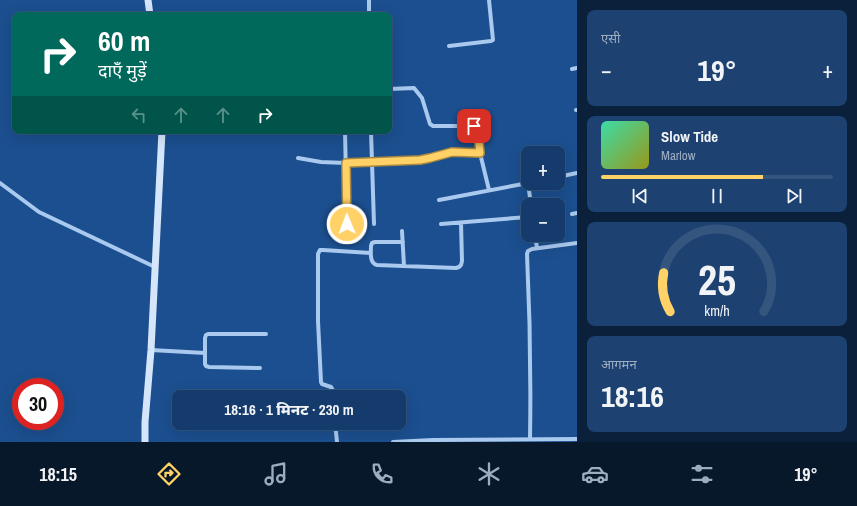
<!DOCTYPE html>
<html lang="hi">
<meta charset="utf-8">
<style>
:root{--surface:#143b6b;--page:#1d4271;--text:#f1f3f6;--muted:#9dadc1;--line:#33557e;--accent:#ffd166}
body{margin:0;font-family:"Archivo Narrow","Noto Sans Devanagari",sans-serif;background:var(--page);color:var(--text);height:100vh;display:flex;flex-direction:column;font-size:15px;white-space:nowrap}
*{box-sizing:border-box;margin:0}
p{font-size:13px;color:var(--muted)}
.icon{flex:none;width:22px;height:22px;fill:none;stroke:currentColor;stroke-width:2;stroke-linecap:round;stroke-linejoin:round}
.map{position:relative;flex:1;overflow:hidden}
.drawer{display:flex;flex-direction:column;gap:10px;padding:10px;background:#0b203b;width:280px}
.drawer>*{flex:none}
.guide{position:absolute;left:12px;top:12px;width:380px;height:122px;border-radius:8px;box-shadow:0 4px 16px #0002,0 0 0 1px var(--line);background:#00695c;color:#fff;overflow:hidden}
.fabs{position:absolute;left:521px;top:146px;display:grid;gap:8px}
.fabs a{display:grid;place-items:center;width:44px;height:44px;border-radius:8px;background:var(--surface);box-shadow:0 4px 16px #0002,0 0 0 1px var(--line);font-size:20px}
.speed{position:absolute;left:12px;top:378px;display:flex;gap:8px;font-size:20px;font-weight:700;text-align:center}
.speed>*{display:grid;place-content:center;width:52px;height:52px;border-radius:50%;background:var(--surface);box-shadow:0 4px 16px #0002,0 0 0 1px var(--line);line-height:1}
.speed .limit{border:6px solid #d22;background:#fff;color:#111}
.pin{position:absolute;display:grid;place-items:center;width:34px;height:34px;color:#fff;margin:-17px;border-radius:8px;box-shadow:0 2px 6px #0006}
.me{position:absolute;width:44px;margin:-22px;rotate:359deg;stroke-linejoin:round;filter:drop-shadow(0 0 3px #0008)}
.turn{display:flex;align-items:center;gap:14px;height:84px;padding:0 20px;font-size:18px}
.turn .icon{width:52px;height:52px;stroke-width:2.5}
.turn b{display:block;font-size:28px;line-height:34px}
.lanes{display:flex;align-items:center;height:38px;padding:0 20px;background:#0003;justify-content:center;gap:20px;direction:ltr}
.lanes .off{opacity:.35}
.big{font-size:30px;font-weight:800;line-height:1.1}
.drawer .widget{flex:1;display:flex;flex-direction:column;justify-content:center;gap:6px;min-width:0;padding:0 14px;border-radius:8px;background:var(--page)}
.drawer .dial{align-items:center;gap:0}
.dial svg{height:104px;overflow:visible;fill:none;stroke:var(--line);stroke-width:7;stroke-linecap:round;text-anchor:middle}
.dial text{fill:var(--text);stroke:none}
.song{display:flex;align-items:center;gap:12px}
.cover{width:48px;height:48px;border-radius:6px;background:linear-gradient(135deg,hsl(160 70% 55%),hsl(60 70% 35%))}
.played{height:4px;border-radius:2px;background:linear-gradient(90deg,var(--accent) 70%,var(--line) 70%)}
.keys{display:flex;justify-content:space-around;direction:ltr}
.heat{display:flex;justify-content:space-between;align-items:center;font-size:22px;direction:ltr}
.trip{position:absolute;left:172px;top:390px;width:234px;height:40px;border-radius:8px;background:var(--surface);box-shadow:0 4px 16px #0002,0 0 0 1px var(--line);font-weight:800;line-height:40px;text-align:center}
.dock{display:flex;height:64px;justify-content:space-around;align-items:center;background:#08182b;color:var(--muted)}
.dock .icon{width:28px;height:28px}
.dock .current{color:var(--accent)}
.dock b{font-size:18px;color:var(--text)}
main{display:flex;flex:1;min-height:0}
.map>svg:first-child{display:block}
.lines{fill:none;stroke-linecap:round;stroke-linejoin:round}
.street{stroke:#a9c9ee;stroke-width:4}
.secondary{stroke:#d6e6fa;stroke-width:7}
.route-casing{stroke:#a68842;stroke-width:10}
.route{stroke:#ffd166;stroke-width:7}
</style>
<main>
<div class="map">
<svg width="577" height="442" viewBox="0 0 577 442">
<rect width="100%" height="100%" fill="#1b4f8f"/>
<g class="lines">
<path class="street" d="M 369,0 L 369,15
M 449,46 L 491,41 L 493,40 L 489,0
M 572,69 L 577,68
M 389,89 L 414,88 L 422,98 L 430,124 L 433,126 L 474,126 L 477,128 L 478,132 L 480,153 L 489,190
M 576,110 L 577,110
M 345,131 L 347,224
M 371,131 L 374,224
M 298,158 L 321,162 L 346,163 L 419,160 L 430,158 L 452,152 L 480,153
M 558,177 L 577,173
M 0,183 L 39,212 L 155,267
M 528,183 L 531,205
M 439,200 L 528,183
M 572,214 L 577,213
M 441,224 L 528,217
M 402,231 L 404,266
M 535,235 L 537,248
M 403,242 L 375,242 L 372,243 L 371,246 C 371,252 369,263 377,265 L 456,268 L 459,267 L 461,265 L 462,261 L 461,223
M 151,350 L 205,353
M 260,368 L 209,367 L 206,366 L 205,364 L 205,338 L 206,335 L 208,334 L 266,334
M 334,397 L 334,392 L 331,387 L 322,384 L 321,382 L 318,321 L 318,254 L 320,250 L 323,250 L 371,253
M 335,423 L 337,442
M 530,439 C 531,377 530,316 527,254 L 528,251 L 532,249 L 577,243
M 393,442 L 433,440 L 577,439"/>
<path class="secondary" d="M 148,0 L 150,15
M 145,442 L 145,422 L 151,350 L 162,131"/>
</g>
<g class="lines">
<defs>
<path id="route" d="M 347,224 L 346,163 L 420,160 L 430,158 L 452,152 L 480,153 L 478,132 L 477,128 L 474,126"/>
</defs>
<use href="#route" class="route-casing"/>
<use href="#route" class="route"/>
</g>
</svg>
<div class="fabs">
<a>+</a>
<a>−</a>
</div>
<div class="speed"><div class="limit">30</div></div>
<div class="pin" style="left:474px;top:126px;background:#d93025"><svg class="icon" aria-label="arrive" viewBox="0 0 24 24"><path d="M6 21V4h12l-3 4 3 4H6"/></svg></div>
<svg class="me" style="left:347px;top:224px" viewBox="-20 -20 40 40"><circle r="17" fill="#ffd166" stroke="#fff" stroke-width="3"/><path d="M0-11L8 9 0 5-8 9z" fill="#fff"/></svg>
<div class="trip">18:16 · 1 मिनट · 230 m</div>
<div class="guide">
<div class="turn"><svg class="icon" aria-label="right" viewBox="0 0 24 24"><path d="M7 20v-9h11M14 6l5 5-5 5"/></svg><div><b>60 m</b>दाएँ मुड़ें</div></div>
<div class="lanes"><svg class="icon off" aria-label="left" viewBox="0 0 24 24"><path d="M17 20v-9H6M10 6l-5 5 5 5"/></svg><svg class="icon off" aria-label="ahead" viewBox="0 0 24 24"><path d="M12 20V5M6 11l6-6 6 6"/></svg><svg class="icon off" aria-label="ahead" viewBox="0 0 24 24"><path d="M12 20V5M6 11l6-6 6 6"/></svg><svg class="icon" aria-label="right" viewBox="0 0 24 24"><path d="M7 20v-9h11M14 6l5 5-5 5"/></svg></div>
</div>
</div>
<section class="drawer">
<div class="widget"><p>एसी</p>
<div class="heat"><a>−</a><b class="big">19°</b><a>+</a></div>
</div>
<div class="widget">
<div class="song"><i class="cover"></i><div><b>Slow Tide</b><p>Marlow</p></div></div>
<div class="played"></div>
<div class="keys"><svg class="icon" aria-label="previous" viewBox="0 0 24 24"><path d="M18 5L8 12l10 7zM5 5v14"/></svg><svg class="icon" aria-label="pause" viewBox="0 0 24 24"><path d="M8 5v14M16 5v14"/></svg><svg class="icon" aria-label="next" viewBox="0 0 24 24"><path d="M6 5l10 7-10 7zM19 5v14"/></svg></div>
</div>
<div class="widget dial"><svg viewBox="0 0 100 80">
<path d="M14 69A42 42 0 1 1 86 69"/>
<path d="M14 69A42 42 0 0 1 9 39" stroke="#ffd166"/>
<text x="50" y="56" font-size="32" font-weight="700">25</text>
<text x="50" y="72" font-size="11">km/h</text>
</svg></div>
<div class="widget"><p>आगमन</p><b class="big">18:16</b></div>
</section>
</main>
<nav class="dock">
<b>18:15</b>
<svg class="icon current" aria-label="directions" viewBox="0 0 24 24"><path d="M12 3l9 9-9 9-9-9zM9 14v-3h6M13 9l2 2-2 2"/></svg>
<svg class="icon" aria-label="music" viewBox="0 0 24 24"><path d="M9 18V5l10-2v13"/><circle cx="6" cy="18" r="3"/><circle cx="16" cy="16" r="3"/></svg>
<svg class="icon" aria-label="phone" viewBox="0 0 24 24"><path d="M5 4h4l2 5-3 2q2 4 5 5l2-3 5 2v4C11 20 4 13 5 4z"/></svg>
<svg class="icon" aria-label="climate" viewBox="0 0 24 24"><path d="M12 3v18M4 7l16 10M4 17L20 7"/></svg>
<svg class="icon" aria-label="car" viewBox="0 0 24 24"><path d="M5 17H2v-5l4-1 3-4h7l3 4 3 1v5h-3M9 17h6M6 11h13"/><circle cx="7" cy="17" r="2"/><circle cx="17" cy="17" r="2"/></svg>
<svg class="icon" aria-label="filters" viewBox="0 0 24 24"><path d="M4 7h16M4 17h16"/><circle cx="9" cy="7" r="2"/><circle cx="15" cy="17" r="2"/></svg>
<b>19°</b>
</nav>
